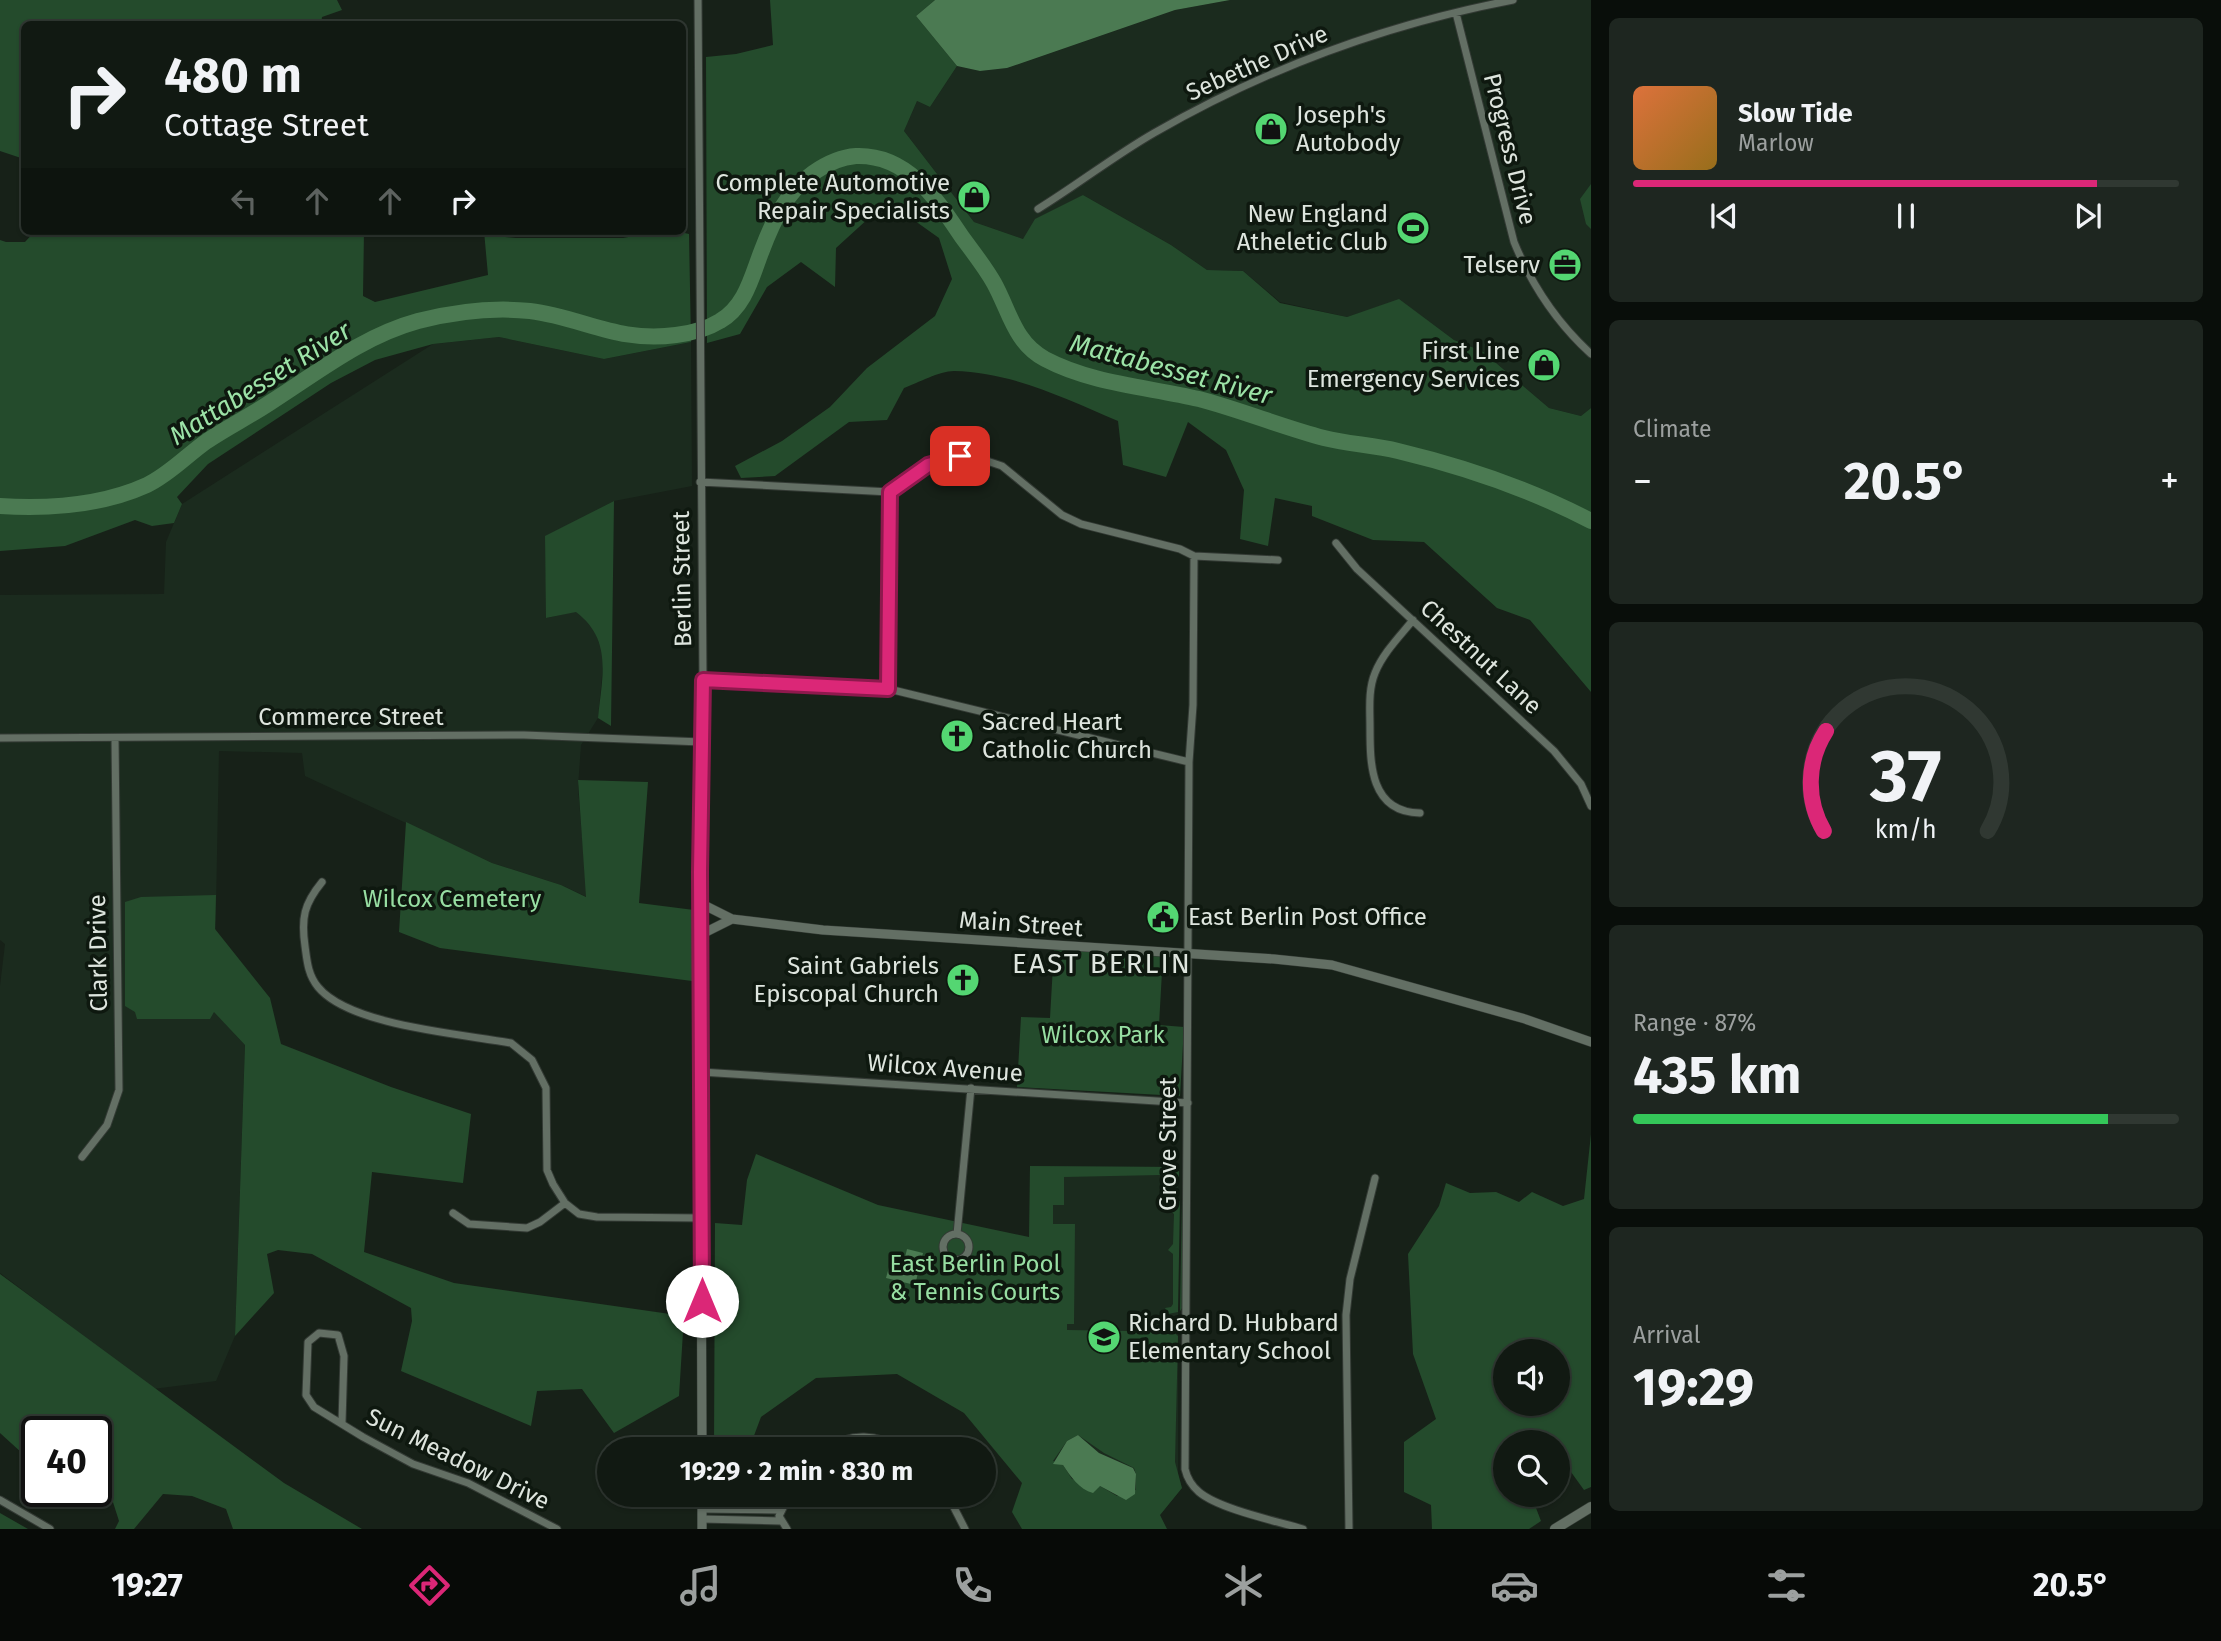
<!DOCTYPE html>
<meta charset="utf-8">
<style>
:root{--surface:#111912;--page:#1e2620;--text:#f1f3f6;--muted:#9ca09f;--line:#303832;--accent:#db2777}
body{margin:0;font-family:"Fira Sans",sans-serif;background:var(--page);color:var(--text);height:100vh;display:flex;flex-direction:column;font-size:26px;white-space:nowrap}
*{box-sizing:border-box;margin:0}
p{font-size:23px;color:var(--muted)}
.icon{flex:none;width:38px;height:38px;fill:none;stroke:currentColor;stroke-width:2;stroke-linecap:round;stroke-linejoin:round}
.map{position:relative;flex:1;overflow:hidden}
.drawer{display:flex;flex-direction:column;gap:18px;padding:18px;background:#090e0a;width:630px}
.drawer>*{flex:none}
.top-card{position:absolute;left:21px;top:21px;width:665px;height:214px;border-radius:10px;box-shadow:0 2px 5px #0004,0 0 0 2px var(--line);background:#111912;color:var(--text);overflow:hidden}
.buttons{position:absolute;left:1493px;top:1339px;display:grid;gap:14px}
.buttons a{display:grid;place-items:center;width:77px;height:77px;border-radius:50%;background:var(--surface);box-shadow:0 2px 5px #0004,0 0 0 2px var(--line);font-size:35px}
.speed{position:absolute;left:21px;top:1416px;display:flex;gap:14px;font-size:35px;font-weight:700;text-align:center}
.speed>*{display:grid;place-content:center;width:91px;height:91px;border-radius:50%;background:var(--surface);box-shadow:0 2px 5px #0004,0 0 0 2px var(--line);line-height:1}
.speed .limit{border:4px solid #111;border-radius:10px;background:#fff;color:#111}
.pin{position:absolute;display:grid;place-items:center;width:60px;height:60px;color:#fff;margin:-30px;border-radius:14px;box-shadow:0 4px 10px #0006}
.me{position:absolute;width:77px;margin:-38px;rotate:0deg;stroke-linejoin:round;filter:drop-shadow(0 0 5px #0008)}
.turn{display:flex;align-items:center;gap:24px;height:147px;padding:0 28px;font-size:32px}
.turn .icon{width:91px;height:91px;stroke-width:2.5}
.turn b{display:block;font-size:49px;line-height:60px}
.lanes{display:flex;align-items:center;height:66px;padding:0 28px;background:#0003;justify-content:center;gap:35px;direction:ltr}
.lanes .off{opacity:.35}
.big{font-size:52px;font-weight:700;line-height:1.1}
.drawer .tile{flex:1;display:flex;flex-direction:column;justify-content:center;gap:10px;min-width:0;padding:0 24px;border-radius:10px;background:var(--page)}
.drawer .dial{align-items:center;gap:0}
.dial svg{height:182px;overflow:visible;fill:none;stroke:var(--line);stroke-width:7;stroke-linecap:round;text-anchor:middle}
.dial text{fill:var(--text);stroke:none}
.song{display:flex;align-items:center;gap:21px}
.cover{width:84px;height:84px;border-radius:10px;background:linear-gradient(135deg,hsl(20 70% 55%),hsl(40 70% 35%))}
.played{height:7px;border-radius:4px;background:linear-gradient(90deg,var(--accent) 85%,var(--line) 85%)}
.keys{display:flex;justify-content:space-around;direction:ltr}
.heat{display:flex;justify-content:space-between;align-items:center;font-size:38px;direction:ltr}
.charge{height:10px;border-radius:5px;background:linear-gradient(90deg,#34c759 87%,var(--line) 0)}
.trip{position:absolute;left:597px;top:1437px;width:399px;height:70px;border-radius:35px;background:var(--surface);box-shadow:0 2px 5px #0004,0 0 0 2px var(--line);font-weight:700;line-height:70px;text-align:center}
.dock{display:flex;height:112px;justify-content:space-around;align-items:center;background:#070a07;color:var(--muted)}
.dock .icon{width:49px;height:49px}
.dock .on{color:var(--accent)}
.dock b{font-size:32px;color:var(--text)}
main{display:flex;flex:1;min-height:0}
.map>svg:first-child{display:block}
.built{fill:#1b2b1e}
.green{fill:#244b2c;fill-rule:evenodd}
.water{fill:#4b7a52}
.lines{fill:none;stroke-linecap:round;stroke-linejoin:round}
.river{stroke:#4b7a52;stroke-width:16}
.minor-casing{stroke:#333a34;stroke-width:9}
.tertiary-casing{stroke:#333a34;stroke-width:10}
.secondary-casing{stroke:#333a34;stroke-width:11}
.minor{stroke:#636f64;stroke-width:7}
.tertiary{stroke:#636f64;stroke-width:9}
.secondary{stroke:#636f64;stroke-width:10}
.route-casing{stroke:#8e194d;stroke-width:18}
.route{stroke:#db2777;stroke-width:12}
.labels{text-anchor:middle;stroke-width:7;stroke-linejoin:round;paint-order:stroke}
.street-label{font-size:24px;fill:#dee5de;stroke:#0e180f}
.poi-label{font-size:24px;fill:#dee5de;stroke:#0e180f;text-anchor:end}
.park-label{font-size:24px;fill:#97dea2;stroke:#0e180f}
.water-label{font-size:26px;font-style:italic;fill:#9ce3a7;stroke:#0e180f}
.quarter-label{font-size:28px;letter-spacing:2px;fill:#dee5de;stroke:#0e180f}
</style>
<main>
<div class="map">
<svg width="1591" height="1529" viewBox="0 0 1591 1529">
<rect width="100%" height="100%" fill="#172118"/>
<path class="built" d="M 1230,0 L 1591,0 L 1591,408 L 1581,416 L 1549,408 L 1482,351 L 1454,340 L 1399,300 L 1347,317 L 1280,302 L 1243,271 L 1207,270 L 1171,245 L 1083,195 L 1023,239 L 974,222 L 904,131 L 917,101 L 930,107 L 957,66 L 980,71 L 1007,68 L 1175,10 Z
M 499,337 L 604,359 L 691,342 L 692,486 L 614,501 L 545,537 L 547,618 L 577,611 L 592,624 L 604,656 L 598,718 L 581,745 L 578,787 L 587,897 L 561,885 L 492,863 L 305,776 L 302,753 L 219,751 L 214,1011 L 245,1045 L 235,1336 L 216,1381 L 153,1389 L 0,1273 L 0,986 L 5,944 L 0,940 L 0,595 L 164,594 L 166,542 L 182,504 L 433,344 Z
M 1030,1166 L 1178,1167 L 1178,1474 L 1182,1488 L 1160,1515 L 1031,1481 Z"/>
<path class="green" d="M 0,0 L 337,0 L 342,10 L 322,17 L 321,24 L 24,24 L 24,159 L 0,151 Z
M 770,0 L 935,0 L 916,16 L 957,66 L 930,107 L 917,101 L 904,131 L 974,222 L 1023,239 L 1035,219 L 1083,195 L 1171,245 L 1207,270 L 1243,271 L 1280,303 L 1347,317 L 1399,299 L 1454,340 L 1482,351 L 1549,408 L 1581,416 L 1591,408 L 1591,692 L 1530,620 L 1497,608 L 1424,542 L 1373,540 L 1312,516 L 1312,506 L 1275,498 L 1268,546 L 1240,539 L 1244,490 L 1226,450 L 1188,422 L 1166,477 L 1123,465 L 1118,421 C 1066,399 1012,372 954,371 C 939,371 918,383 904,388 L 887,420 L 849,422 L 775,476 L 741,478 L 735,466 L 782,441 L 830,407 L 867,368 L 935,316 L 952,279 L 939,238 L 901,211 L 881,207 L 836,248 L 835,287 L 801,262 L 767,287 L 740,334 L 707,343 L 706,57 L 736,54 L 773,45 Z
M 1591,184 L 1591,229 L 1586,224 L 1580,199 Z
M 35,231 L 364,231 L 363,296 L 375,302 L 488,275 L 484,231 L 495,236 L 516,238 L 623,238 L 661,231 L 676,231 L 689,234 L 691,342 L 604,359 L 499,337 L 433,344 L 375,360 L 331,383 L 208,464 L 177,497 L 182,504 L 174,523 L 152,526 L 135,520 L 65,546 L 0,551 L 0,240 L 6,242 L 25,242 Z
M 614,501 L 611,726 L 598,718 C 602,677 613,640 576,612 L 546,618 L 545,536 Z
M 578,780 L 648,782 L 639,903 L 694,910 L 692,981 L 440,948 L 399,932 L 406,822 L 492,863 L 561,885 L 586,897 Z
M 216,895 L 215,929 L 270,998 L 281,1044 L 391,1087 L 471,1114 L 463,1183 L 372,1172 L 364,1252 L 454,1283 L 684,1316 L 679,1396 L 614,1433 L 582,1389 L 537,1391 L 531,1426 L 401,1371 L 412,1321 L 411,1308 L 312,1254 L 278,1250 L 267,1254 L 274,1293 L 235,1336 L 245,1045 L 214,1012 L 210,1019 L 137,1019 L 135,1012 L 125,1006 L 125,902 L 141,897 Z
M 1054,948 L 1163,954 L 1159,1025 L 1184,1027 L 1180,1096 L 1017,1087 L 1021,1017 L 1050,1018 Z
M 1591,1134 L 1591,1487 L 1584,1490 L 1558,1454 L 1558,1442 L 1505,1442 L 1505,1494 L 1531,1495 L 1541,1521 L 1529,1529 L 1432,1529 L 1431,1505 L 1404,1492 L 1404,1442 L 1436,1419 L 1413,1354 L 1408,1254 L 1439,1206 L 1446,1183 L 1470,1193 L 1496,1192 L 1519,1202 L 1532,1192 L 1563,1206 L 1584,1199 ZM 1505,1351 L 1558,1351 L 1558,1404 L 1505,1404 Z
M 756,1154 L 878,1205 L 1029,1237 L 1030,1166 L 1179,1167 L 1179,1180 L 1171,1184 L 1171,1176 L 1160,1175 L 1064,1177 L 1064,1205 L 1053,1205 L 1053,1224 L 1075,1224 L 1074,1324 L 1067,1324 L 1067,1330 L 1131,1331 L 1144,1319 C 1155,1328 1168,1326 1178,1336 L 1175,1462 L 1182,1488 L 1160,1515 L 1167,1529 L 1022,1529 L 1012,1512 L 1022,1483 L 964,1413 L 897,1374 L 816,1378 L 761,1417 L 749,1449 L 714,1449 L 715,1223 L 742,1225 L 747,1180 ZM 1078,1435 L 1104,1453 L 1134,1468 L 1136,1474 L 1136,1490 L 1117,1496 L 1100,1486 L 1072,1479 L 1063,1465 L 1053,1461 L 1067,1441 Z
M 1182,1199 L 1183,1307 L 1180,1311 Z
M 1180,1201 L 1178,1312 L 1168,1314 L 1165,1308 L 1171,1307 L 1173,1304 L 1173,1254 L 1168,1250 L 1173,1244 L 1174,1214 L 1166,1207 Z
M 0,1274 L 284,1483 L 362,1529 L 233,1529 L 226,1509 L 192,1496 L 163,1494 L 134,1529 L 115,1529 L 119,1521 L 111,1496 L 96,1482 L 96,1432 L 37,1432 L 37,1454 L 22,1453 L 0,1433 Z
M 0,1513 L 28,1529 L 0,1529 Z"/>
<path class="water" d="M 935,0 L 1230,0 L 1175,10 L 1007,68 L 980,71 L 957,66 L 916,16 Z
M 907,1249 L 923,1253 L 915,1285 L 886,1278 L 889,1267 L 902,1270 Z
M 1078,1435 L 1099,1453 L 1133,1468 L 1136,1474 L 1135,1494 L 1126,1500 L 1100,1486 L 1093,1493 C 1079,1489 1071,1477 1063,1465 L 1053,1464 L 1067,1441 Z"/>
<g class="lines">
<path class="river" d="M 0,506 C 49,509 101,506 147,485 C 170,474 187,455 207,441 C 228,427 250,416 271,402 C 318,372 363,336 418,321 C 454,312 493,307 530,311 C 584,318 618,343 676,335 C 692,333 707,329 720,321 C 746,306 752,275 762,250 C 773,221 787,191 813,173 C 826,164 840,157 856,156 C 908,154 937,200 962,237 C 973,252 985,267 994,283 C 1010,312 1014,342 1045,359 C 1092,384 1149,387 1199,399 C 1241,410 1282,427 1324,438 C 1348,444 1374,445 1398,451 C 1465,467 1530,489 1591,521"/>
<defs>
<path id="minor" d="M 698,0 L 703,680 L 700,903
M 1456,13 L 1514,242 C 1532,286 1556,322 1591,354
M 1038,209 C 1077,185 1114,156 1154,133 C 1265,69 1387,24 1513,0
M 700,482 L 890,492 L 928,465 L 949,457 L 972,456 L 1002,466 L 1062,515 L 1081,524 L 1180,549 L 1194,556 L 1278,560
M 1336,543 L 1357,569 L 1554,751 L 1581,784 L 1591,806
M 1194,556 L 1193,705 L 1189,762 L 1185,1469 C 1187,1478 1192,1486 1199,1492 C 1219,1509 1276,1521 1303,1529
M 1413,620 C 1400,636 1383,653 1375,673 C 1368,690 1370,709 1370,727 C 1370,764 1370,812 1420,813
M 703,680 L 889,689 L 1189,762
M 889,689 L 890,492
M 0,738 L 524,735 L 702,742
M 322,882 C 304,904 301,918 305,946 C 307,961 308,975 318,987 C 350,1026 462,1034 511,1043 L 532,1060 L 546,1088 L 547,1170 L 553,1184 L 565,1203 L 579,1214 L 597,1217 L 702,1218
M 701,1072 L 1188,1103
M 82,1157 L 107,1125 L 119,1090 L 115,738
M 453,1213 L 469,1224 L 527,1228 L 540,1222 L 565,1203
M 957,1234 L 971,1088
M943 1247a13 13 0 1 1 26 0a13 13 0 1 1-26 0Z
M 342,1422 L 344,1356 L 338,1335 L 319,1333 L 308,1342 L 306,1395 L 314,1407 L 363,1437 L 413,1464 L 468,1483 L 557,1529
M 827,1449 C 850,1432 878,1434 902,1449
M 947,1494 L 965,1529
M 0,1500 L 50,1529
M 702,1509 L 780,1510
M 702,1519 L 780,1521
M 787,1529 L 779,1516 L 790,1494
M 1349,1529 L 1346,1315 L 1350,1279 L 1375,1178"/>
<path id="tertiary" d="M 700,935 L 732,919
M 702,1449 L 700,903 L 732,919 L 823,930 L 1274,959 L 1332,965 L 1525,1019 L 1591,1042
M 702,1494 L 702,1529"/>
<path id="secondary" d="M 1555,1529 L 1591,1507"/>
</defs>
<use href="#minor" class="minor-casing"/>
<use href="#tertiary" class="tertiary-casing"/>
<use href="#secondary" class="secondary-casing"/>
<use href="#minor" class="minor"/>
<use href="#tertiary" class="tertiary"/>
<use href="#secondary" class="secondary"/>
</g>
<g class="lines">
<defs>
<path id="route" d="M 702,1301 L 700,872 L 703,680 L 888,689 L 890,492 L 928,465 L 960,456"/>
</defs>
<use href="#route" class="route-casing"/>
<use href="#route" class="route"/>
</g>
<defs>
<symbol id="shop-disc" viewBox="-11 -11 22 22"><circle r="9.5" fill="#54d672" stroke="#0e180f"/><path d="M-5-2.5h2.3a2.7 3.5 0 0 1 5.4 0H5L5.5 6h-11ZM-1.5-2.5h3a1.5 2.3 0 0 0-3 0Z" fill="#111"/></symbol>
<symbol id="stadium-disc" viewBox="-11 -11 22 22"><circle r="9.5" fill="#54d672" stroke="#0e180f"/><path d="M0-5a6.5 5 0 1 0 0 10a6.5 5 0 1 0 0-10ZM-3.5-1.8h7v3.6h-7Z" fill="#111"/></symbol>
<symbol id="office-disc" viewBox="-11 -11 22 22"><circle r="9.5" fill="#54d672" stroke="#0e180f"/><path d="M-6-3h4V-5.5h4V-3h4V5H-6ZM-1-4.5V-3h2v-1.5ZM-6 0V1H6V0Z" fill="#111"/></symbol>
<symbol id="church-disc" viewBox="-11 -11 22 22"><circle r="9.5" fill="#54d672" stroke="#0e180f"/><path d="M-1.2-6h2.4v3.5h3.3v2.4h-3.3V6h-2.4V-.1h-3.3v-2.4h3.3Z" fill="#111"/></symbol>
<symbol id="civic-disc" viewBox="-11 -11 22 22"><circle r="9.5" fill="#54d672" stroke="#0e180f"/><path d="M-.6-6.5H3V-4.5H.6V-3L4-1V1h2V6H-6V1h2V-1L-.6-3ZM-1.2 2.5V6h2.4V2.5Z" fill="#111"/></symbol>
<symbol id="school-disc" viewBox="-11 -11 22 22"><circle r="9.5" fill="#54d672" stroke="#0e180f"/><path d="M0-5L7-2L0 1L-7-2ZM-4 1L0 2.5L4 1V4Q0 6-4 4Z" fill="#111"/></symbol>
</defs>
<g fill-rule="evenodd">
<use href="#shop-disc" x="1252" y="110" width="38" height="38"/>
<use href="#shop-disc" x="955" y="178" width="38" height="38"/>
<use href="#stadium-disc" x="1394" y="209" width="38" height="38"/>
<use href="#office-disc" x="1546" y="246" width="38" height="38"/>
<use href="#shop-disc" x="1525" y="346" width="38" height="38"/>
<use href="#church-disc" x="938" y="717" width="38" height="38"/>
<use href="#civic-disc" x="1144" y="898" width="38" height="38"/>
<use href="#church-disc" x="944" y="961" width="38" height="38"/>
<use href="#school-disc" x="1085" y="1318" width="38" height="38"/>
</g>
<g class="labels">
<g class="street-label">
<text transform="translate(1257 63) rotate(-24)" y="8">Sebethe Drive</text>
<text transform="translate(1510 149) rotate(76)" y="8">Progress Drive</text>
<text transform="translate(682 579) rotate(-91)" y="8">Berlin Street</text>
<text transform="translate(1481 657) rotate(43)" y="8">Chestnut Lane</text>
<text x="351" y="725">Commerce Street</text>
<text transform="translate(1021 924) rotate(4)" y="8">Main Street</text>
<text transform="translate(98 953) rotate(-91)" y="8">Clark Drive</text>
<text transform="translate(945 1068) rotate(4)" y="8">Wilcox Avenue</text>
<text transform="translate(1168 1144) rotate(-90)" y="8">Grove Street</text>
<text transform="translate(458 1459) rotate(26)" y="8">Sun Meadow Drive</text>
</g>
<g class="poi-label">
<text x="1296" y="123" text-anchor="start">Joseph's<tspan x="1296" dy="28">Autobody</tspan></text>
<text x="950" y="191">Complete Automotive<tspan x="950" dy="28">Repair Specialists</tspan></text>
<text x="1388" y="222">New England<tspan x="1388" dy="28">Atheletic Club</tspan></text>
<text x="1540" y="273">Telserv</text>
<text x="1520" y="359">First Line<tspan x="1520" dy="28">Emergency Services</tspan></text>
<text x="982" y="730" text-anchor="start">Sacred Heart<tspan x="982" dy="28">Catholic Church</tspan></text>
<text x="1188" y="925" text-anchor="start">East Berlin Post Office</text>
<text x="939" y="974">Saint Gabriels<tspan x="939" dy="28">Episcopal Church</tspan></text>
<text x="1128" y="1331" text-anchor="start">Richard D. Hubbard<tspan x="1128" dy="28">Elementary School</tspan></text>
</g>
<g class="park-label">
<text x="452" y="907">Wilcox Cemetery</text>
<text x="1103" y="1043">Wilcox Park</text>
<text x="975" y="1272">East Berlin Pool<tspan x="975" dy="28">&amp; Tennis Courts</tspan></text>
</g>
<g class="water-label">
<text transform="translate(1171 369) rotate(15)" y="9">Mattabesset River</text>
<text transform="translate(260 383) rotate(-32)" y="9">Mattabesset River</text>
</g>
<g class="quarter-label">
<text x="1102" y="973">EAST BERLIN</text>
</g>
</g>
</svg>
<div class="buttons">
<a><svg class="icon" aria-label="sound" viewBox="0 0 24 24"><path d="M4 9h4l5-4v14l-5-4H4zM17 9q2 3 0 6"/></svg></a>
<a><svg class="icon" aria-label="search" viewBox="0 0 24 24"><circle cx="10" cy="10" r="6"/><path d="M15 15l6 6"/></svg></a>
</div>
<div class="speed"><div class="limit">40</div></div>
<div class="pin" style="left:960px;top:456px;background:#d93025"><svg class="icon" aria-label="arrive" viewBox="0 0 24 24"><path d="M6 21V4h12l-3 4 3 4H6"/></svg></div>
<svg class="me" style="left:702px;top:1301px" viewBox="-20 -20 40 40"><circle r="19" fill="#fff"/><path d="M0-13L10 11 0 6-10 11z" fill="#db2777"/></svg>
<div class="trip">19:29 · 2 min · 830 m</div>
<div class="top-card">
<div class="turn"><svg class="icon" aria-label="right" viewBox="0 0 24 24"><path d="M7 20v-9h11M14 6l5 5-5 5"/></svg><div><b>480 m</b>Cottage Street</div></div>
<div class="lanes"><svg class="icon off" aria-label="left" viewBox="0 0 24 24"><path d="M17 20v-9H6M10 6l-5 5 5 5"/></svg><svg class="icon off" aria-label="ahead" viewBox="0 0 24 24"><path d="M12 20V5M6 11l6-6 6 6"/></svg><svg class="icon off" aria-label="ahead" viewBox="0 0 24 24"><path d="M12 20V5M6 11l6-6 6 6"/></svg><svg class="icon" aria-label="right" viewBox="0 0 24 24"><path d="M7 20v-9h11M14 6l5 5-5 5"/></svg></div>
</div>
</div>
<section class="drawer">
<div class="tile">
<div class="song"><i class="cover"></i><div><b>Slow Tide</b><p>Marlow</p></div></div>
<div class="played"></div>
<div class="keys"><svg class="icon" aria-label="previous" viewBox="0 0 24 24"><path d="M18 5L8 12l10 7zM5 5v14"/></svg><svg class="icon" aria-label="pause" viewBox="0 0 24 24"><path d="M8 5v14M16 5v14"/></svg><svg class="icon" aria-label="next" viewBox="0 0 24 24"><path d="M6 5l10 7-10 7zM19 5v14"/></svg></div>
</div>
<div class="tile"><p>Climate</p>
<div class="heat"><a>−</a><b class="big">20.5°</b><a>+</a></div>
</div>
<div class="tile dial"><svg viewBox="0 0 100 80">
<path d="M14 69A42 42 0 1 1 86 69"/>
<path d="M14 69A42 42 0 0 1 15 25" stroke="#db2777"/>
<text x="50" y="56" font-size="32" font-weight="700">37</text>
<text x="50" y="72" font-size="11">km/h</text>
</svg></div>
<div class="tile"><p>Range · 87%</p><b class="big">435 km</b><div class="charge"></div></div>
<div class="tile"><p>Arrival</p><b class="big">19:29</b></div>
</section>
</main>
<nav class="dock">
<b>19:27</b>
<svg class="icon on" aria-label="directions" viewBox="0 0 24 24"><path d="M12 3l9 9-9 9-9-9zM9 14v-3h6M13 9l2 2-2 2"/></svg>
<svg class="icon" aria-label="music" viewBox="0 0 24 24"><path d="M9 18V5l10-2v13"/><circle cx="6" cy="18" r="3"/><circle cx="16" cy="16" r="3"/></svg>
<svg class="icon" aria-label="phone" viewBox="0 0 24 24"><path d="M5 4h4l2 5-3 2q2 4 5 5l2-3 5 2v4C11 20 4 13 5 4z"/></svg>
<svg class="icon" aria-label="climate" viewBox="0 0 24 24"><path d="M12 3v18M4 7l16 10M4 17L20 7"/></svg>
<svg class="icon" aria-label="car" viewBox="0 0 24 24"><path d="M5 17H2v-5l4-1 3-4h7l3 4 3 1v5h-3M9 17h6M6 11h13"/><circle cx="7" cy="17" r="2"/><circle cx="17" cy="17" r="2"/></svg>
<svg class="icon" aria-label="filters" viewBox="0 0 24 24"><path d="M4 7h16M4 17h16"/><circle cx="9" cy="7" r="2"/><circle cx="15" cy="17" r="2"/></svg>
<b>20.5°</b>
</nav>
